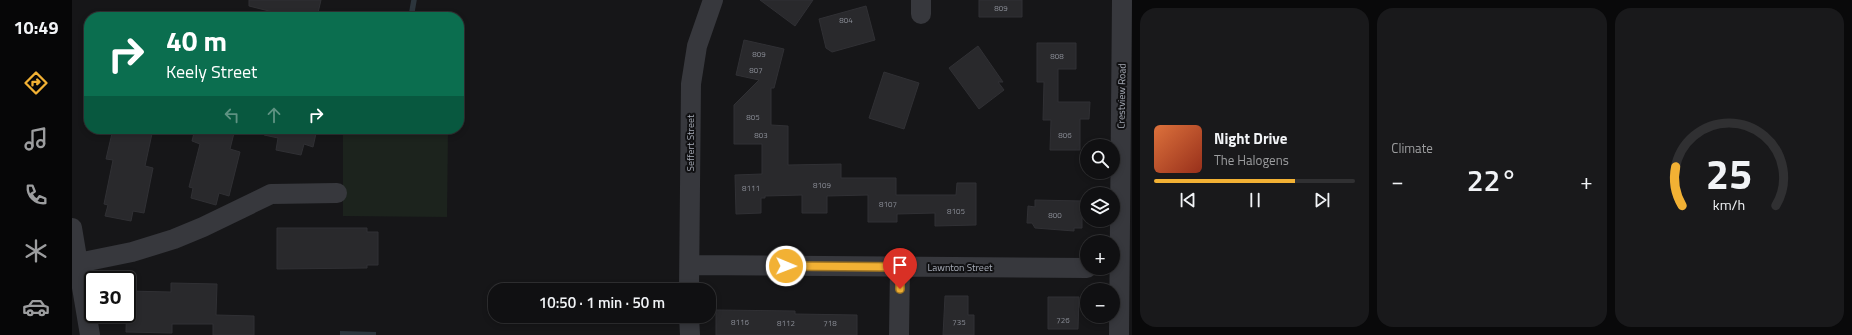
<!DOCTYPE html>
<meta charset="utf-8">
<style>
:root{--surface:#101012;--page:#19191b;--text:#f1f3f6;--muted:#9c9d9f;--line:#303032;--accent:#f2b134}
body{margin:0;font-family:"Titillium Web",sans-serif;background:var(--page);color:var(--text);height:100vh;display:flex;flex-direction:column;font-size:15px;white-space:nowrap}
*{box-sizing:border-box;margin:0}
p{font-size:13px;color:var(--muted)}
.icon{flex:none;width:22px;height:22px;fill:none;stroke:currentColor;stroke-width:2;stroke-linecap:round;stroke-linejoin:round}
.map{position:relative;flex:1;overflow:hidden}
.side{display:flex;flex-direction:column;gap:8px;padding:8px;background:#09090a;width:720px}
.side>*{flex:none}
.guide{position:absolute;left:12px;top:12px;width:380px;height:122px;border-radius:16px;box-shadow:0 2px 6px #0003,0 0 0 1px var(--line);background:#0b6e4f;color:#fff;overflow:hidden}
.buttons{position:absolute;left:1008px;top:139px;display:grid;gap:8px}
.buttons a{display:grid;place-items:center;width:40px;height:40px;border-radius:50%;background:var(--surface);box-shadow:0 2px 6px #0003,0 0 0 1px var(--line);font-size:20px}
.speed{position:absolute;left:12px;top:271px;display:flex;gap:8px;font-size:20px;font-weight:700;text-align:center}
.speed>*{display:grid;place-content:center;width:52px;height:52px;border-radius:50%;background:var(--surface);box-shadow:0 2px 6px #0003,0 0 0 1px var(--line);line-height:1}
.speed .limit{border:2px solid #111;border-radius:6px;background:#fff;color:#111}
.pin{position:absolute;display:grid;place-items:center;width:34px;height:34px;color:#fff;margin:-41px -17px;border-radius:50% 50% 50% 0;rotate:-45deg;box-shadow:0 0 4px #0007}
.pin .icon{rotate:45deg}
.me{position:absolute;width:44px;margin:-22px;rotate:91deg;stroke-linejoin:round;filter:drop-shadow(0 0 3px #0008)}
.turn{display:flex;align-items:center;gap:14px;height:84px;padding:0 16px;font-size:18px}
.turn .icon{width:52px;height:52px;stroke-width:2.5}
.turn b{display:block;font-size:28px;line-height:34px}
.lanes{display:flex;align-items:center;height:38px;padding:0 16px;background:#0003;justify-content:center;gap:20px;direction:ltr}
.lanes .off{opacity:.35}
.big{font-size:30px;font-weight:600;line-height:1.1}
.side .widget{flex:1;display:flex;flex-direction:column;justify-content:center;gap:6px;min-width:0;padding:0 14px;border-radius:16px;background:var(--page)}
.side .dial{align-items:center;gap:0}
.dial svg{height:104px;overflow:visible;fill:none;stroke:var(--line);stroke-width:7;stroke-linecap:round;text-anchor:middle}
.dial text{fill:var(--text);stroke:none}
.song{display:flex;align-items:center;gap:12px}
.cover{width:48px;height:48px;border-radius:6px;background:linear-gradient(135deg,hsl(20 70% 55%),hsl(10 70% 35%))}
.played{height:4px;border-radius:2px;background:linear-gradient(90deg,var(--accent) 70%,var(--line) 70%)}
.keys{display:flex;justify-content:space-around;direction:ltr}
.heat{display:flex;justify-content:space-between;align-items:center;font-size:22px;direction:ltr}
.side .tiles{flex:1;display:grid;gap:8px;grid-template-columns:repeat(3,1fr)}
.trip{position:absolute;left:416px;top:283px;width:228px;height:40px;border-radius:16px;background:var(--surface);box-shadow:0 2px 6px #0003,0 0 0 1px var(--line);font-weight:600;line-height:40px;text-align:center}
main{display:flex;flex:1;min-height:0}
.tabs{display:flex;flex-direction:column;width:72px;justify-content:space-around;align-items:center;background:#060607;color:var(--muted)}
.tabs .icon{width:28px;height:28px}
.tabs .selected{color:var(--accent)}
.tabs b{font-size:18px;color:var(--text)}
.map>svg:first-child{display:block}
.green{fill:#1c231d}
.water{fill:#2c353c}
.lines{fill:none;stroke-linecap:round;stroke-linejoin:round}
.stream{stroke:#2c353c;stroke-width:5.5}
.building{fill:#29292c;stroke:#303034}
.minor{stroke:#37383d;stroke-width:20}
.route-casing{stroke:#9d7322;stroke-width:10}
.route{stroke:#f2b134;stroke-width:7}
.labels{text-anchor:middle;stroke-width:4;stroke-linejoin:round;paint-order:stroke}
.number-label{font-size:8px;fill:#888b94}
.street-label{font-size:10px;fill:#a8adb8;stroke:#111113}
</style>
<main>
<nav class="tabs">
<b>10:49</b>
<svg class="icon selected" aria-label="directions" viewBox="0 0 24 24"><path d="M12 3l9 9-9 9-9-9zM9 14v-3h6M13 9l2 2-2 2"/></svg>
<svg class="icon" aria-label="music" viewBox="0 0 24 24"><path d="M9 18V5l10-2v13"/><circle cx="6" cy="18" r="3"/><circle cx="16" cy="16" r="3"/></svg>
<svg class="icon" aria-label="phone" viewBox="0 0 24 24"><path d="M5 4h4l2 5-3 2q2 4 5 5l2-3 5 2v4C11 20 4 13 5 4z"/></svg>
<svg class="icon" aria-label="climate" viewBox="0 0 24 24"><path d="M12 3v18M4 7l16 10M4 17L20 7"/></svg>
<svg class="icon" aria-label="car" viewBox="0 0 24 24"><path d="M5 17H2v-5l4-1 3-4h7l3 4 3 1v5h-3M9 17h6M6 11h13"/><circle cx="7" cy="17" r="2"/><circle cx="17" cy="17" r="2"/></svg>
</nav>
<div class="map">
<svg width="1060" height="335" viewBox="0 0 1060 335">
<rect width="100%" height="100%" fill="#161618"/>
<path class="green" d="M 271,129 L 376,129 L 375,217 L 271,216 Z"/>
<path class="water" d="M 268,331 L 304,332 L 304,335 L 268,335 Z"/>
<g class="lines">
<path class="stream" d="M 339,17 L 342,0"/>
</g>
<path class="building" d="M 177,0 L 249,0 L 245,17 L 213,17 L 213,15 L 177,6 Z
M 688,0 L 741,0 L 723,26 Z
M 907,0 L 950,0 L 950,17 L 907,17 Z
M 794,6 L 803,40 L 760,52 L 754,48 L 747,19 Z
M 672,40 L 712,49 L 702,88 L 699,88 L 699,125 L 716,126 L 716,165 L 769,164 L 769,178 L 824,178 L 824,195 L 884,195 L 885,183 L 904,183 L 904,225 L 863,226 L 863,213 L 825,214 L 825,222 L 796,222 L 796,195 L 755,196 L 755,213 L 730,213 L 730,195 L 693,196 L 693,198 L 689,198 L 689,213 L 664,214 L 663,175 L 690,174 L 690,144 L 662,144 L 662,105 L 687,80 L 664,75 Z
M 965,43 L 1004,43 L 1004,69 L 986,69 L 986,102 L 1018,102 L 1017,119 L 1008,119 L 1008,150 L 978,150 L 979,120 L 971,120 L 972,82 L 965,82 Z
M 906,46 L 931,82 L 926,82 L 932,90 L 907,109 L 877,68 Z
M 812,72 L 847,83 L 832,129 L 797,118 Z
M 41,129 L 81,129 L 73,166 L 81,168 L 72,213 L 61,211 L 59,221 L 33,216 L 36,205 L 32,204 L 41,160 L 34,159 Z
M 123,129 L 163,129 L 158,149 L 168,152 L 157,196 L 147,193 L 144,205 L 119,198 L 121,188 L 117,187 L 128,144 L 120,141 Z
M 193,129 L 245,129 L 241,147 L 232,144 L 229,155 L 204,150 L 206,138 L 192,135 Z
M 963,200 L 1010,201 L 1010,228 L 1002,228 L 1002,231 L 963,228 L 960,223 L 955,223 L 956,206 L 963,207 Z
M 205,228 L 295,228 L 295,232 L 306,232 L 306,265 L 295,265 L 295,268 L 205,269 Z
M 99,283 L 145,284 L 144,315 L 182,316 L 182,335 L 141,335 L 141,324 L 100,324 L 100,333 L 54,332 L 55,291 L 99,292 Z
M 873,296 L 896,296 L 896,315 L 902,315 L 902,335 L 871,335 Z
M 976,297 L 1007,297 L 1006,329 L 976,329 Z
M 644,310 L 723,311 L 723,314 L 785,315 L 785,335 L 644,335 Z"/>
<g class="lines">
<path class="minor" d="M 849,0 L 849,14
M 0,228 L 18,335
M 6,263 L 60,252 L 102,239 L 131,227 L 199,194 L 265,193
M 618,265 L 1015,268
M 617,290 L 619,84 L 625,46 L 641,0
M 617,316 L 618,335
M 827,335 L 828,267
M 1047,335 L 1050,0"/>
</g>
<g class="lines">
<defs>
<path id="route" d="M 714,266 L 828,267 L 828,289"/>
</defs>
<use href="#route" class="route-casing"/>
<use href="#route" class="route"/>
</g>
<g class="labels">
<g class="number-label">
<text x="929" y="11">809</text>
<text x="774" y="23">804</text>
<text x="687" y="57">809</text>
<text x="985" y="59">808</text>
<text x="684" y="73">807</text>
<text x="681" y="120">805</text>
<text x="689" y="138">803</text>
<text x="993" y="138">806</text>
<text x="750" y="188">8109</text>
<text x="679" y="191">8111</text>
<text x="816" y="207">8107</text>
<text x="884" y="214">8105</text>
<text x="983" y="218">800</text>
<text x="991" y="323">726</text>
<text x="668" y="325">8116</text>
<text x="887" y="325">735</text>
<text x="714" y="326">8112</text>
<text x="758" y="326">718</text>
</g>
<g class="street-label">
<text transform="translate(1049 96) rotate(-89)" y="4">Crestview Road</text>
<text transform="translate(618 143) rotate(-90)" y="4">Seffert Street</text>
<text x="888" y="271">Lawnton Street</text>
</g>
</g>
</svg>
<div class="buttons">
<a><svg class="icon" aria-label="search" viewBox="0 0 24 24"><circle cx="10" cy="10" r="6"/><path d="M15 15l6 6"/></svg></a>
<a><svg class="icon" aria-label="layers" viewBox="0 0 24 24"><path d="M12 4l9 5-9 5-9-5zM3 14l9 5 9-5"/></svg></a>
<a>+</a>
<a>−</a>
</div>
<div class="speed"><div class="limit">30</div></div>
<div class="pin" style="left:828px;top:289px;background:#d93025"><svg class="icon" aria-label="arrive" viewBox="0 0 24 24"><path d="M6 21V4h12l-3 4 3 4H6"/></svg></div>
<svg class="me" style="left:714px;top:266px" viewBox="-20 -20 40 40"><circle r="17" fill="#f2b134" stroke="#fff" stroke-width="3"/><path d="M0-11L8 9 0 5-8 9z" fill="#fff"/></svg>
<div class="trip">10:50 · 1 min · 50 m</div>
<div class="guide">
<div class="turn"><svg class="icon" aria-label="right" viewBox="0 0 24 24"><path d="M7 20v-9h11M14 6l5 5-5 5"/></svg><div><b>40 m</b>Keely Street</div></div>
<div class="lanes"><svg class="icon off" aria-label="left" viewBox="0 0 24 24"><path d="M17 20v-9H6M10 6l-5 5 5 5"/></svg><svg class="icon off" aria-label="ahead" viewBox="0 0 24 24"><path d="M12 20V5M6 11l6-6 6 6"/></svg><svg class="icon" aria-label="right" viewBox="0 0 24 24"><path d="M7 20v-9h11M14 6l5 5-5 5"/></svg></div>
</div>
</div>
<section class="side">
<div class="tiles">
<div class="widget">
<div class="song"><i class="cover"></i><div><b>Night Drive</b><p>The Halogens</p></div></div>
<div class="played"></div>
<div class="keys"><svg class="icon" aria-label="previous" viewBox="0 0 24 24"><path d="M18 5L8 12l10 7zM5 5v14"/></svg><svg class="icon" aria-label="pause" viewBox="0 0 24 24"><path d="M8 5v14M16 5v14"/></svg><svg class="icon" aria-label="next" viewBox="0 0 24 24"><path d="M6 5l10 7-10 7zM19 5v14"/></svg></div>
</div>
<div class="widget"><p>Climate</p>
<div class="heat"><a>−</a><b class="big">22°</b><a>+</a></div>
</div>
<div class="widget dial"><svg viewBox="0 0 100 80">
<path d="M14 69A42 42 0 1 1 86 69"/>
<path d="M14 69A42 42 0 0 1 9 39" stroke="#f2b134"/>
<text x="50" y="56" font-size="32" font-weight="700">25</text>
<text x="50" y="72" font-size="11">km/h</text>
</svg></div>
</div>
</section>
</main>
